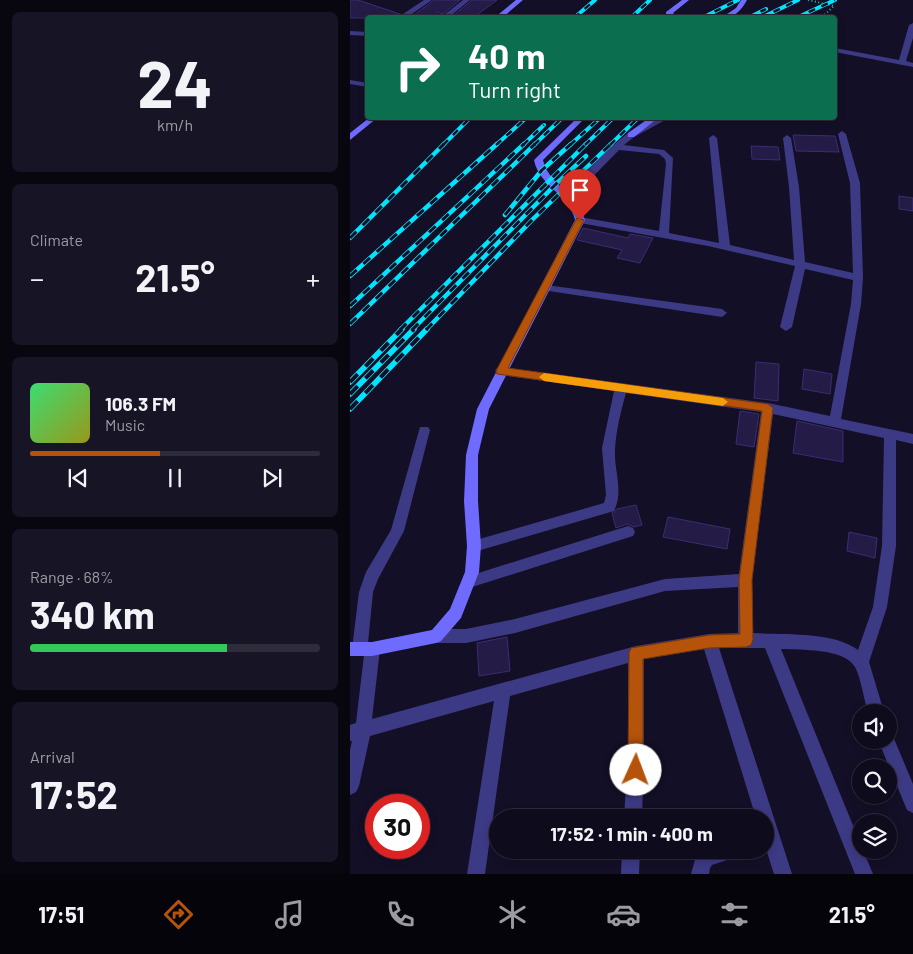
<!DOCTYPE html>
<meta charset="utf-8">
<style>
:root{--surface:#0e0b1c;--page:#171425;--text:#f1f3f6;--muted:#9b9ba3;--line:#2e2b3b;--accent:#b45309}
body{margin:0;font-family:Barlow,sans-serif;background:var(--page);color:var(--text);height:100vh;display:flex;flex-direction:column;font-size:19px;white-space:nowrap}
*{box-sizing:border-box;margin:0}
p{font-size:16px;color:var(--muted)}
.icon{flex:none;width:28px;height:28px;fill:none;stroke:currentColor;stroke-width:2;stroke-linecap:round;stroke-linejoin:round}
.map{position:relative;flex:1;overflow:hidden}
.drawer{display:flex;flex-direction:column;gap:12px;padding:12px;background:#08060f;width:350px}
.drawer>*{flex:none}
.hud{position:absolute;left:15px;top:15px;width:472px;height:105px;border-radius:5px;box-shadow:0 2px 8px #0003,0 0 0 1px var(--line);background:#0b6e4f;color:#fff;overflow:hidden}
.tools{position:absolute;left:502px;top:704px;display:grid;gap:10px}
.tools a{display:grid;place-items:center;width:45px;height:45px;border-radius:50%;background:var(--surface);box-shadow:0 2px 8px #0003,0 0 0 1px var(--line);font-size:25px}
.speed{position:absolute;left:15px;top:794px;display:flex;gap:10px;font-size:25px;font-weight:700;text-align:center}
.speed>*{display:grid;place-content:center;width:65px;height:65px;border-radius:50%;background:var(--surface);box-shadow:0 2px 8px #0003,0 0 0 1px var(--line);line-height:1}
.speed .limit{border:8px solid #d22;background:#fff;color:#111}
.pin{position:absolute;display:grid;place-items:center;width:42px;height:42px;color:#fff;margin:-51px -21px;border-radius:50% 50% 50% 0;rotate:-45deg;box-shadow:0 0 5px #0007}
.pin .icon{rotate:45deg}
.me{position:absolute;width:55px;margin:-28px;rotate:2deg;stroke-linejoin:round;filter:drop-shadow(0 0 4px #0008)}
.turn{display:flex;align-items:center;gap:18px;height:105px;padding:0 20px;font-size:22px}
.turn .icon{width:65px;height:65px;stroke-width:2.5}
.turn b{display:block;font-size:35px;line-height:42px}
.big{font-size:38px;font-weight:700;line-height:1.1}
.drawer .tile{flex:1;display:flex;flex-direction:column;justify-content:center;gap:8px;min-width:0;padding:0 18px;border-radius:8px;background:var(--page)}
.drawer .dial{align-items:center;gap:0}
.dial b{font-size:65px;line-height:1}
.song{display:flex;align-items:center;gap:15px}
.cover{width:60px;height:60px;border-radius:8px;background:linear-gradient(135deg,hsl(140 70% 55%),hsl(60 70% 35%))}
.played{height:5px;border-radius:2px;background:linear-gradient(90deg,var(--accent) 45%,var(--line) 45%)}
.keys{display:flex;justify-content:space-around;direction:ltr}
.heat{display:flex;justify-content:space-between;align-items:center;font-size:28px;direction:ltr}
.charge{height:8px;border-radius:4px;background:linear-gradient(90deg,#34c759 68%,var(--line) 0)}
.trip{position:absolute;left:139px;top:809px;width:285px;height:50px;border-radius:25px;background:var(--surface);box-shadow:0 2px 8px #0003,0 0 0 1px var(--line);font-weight:700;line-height:50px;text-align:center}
.dock{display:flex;height:80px;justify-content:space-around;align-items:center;background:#06040b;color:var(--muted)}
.dock .icon{width:35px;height:35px}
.dock .current{color:var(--accent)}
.dock b{font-size:22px;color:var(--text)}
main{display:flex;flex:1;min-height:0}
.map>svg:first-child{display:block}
.building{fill:#241b47;stroke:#3b2d73}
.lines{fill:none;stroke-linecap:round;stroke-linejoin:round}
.path{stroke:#2fb8b0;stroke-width:2;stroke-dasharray:1 2.5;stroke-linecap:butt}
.street{fill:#3d3a85;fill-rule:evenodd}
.secondary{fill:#6f6bff;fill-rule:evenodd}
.rail-far2-casing{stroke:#00e5ff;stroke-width:4}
.rail-far1-casing{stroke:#00e5ff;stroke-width:4.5}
.rail-casing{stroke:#00e5ff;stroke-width:5.5}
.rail-far2{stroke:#130f26;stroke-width:2.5;stroke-dasharray:7;stroke-linecap:butt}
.rail-far1{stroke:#130f26;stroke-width:3;stroke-dasharray:9;stroke-linecap:butt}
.rail{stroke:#130f26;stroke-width:4;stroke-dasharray:11;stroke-linecap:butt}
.route{fill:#b45309;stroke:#753606}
.slow{fill:#f59e0b}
</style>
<main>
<section class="drawer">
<div class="tile dial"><b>24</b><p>km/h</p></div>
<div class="tile"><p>Climate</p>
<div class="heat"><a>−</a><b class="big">21.5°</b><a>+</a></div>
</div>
<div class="tile">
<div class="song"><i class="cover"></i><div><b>106.3 FM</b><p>Music</p></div></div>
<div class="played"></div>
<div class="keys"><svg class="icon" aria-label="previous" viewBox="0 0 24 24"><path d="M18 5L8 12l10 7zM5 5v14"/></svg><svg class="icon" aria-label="pause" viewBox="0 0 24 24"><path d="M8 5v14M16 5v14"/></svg><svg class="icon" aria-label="next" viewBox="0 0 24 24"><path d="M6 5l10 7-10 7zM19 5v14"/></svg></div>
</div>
<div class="tile"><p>Range · 68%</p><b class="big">340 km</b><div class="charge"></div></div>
<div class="tile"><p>Arrival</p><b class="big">17:52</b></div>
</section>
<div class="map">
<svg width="563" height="874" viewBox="0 0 563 874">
<rect width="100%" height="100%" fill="#130f26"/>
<path class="building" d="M 0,0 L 8,0 L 50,14 L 45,18 L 0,18 Z
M 84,0 L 110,0 L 93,14 L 87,12 L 86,18 L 60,18 Z
M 122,0 L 147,0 L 123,18 L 103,16 Z
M 443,135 L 485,136 L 489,152 L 446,151 Z
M 401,146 L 428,147 L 430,160 L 402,159 Z
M 549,196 L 563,198 L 563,211 L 549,209 Z
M 233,228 L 278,238 L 280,234 L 303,238 L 290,263 L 267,258 L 272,250 L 227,240 Z
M 406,362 L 429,364 L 428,401 L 404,398 Z
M 454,369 L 482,374 L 480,394 L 452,389 Z
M 390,411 L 409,414 L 404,447 L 386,444 Z
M 447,421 L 493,431 L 493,462 L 443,453 Z
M 286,505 L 292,525 L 284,527 L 277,524 L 266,528 L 262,513 L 267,509 Z
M 318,517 L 380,529 L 377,549 L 313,537 Z
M 499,532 L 527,538 L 525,558 L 497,551 Z
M 157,637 L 160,671 L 129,676 L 127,643 Z"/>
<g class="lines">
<path class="path" d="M 458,0 L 484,6 L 471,18"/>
<path class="street" d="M 74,0 L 82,0 L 56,18 L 47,18 Z
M 113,0 L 120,0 L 98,18 L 90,18 Z
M 563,23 L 563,38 L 556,61 L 563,63 L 563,67 L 485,52 L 485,48 L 549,60 L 559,25 Z
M 0,31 L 18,32 L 18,36 L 0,35 Z
M 0,80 L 18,83 L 18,87 L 0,84 Z
M 310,118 L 319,118 L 284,137 L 274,145 L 314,150 L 323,158 L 319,233 L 369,243 L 359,138 L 363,135 L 367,138 L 380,245 L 444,260 L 439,187 L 433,138 L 437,135 L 441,138 L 449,187 L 455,262 L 503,273 L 500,183 L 488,134 L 492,131 L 496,134 L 510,183 L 513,278 L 511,304 L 491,419 L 563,434 L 563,444 L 546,440 L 546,546 L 537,607 L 519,662 L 534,712 L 518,712 C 514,700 511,678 505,667 C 494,648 450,650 431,649 L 511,845 L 511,850 L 513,850 L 523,874 L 505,874 L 415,648 L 369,648 L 442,874 L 424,874 L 415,846 L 415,818 L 406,818 L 354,649 L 294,659 L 294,753 L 292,818 L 274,818 L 278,753 L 278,663 L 160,696 L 135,874 L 117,874 L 144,701 L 20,736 L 9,786 L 6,792 L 0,795 L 0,750 L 2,741 L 0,741 L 0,725 L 6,723 L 14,655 L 10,656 L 5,654 L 2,649 L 9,592 L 16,572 L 41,530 L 70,427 L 78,427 L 80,430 L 54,531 L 28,579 L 23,592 L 18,643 L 22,642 L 27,644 L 30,649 L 22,719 L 286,646 L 359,634 L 388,633 L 388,587 L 315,591 L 165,633 L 116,643 L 86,643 L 81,641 L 78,636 L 81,631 L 86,629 L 116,629 L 165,619 L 315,579 L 389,574 L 411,412 L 276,393 C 271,411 266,430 265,450 C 264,472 274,490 264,511 L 124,552 L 119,550 L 117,546 L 119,542 L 254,503 L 256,495 L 252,448 L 264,391 L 151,375 L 147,374 L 145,371 L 147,368 L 151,367 L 418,403 L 480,416 L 501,304 L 503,280 L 455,269 L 442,327 L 436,331 L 430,327 L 445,266 L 358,246 L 230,223 L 225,220 L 230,217 L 309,231 L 316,164 L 315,159 L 309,154 L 269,150 L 221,199 L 215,199 L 213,197 L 253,154 L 278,133 ZM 423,414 L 534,438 L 532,546 L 523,607 L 508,650 C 483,631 433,635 403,633 L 402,580 Z
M 196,285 L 372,309 L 377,313 L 372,317 L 192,290 L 191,288 L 192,286 Z
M 278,526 L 283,528 L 285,532 L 283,536 L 119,588 L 114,587 L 112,582 L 114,577 L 119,576 Z
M 539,733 L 542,734 L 563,784 L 563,813 L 557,810 L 528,740 L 539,740 Z
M 272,850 L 290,850 L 289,874 L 271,874 Z
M 353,850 L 392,850 L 389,856 L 362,865 L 360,868 L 359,874 L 341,874 L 346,856 Z"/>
<path class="secondary" d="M 166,0 L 173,0 L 152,18 L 144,18 Z
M 332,0 L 339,0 L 323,13 L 326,16 L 325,17 L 316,14 L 316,12 Z
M 391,0 L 397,0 C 391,11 384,18 371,18 L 386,8 Z
M 19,118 L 27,118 L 0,140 L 0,133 Z
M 227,118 L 235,118 L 193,160 C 199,186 228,192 235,220 L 139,409 L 128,455 L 128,501 L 131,546 L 129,572 L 111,618 L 91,641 L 86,643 L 22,656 L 0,656 L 0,642 L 22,642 L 82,630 L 100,609 L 115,572 L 117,546 L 114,501 L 116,455 L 127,409 L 225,220 C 219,194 189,186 184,160 Z
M 299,118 L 308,118 L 284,137 L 278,137 L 278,133 Z"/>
<defs>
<path id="rail-far2" d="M 224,18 L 245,0
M 281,18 L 300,0
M 352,18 L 388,0
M 398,18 L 416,9
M 411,18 L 448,0
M 446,18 L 485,0
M 93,145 L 120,118
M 146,145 L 176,118
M 173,145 L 194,125
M 184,145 L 212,118
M 220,145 L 250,118
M 235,145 L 263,118
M 260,145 L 288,118"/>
<path id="rail-far1" d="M 155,215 L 192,170 L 221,144
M 0,238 L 94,144
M 0,276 L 147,144
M 0,306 L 174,144
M 0,324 L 185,144
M 50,330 L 236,144
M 62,330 L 205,185 L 236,156
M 76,330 L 183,219 L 261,144"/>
<path id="rail" d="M 0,382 L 52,329
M 0,394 L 64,329
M 0,409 L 77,329"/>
</defs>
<use href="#rail-far2" class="rail-far2-casing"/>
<use href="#rail-far1" class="rail-far1-casing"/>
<use href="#rail" class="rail-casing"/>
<use href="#rail-far2" class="rail-far2"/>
<use href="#rail-far1" class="rail-far1"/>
<use href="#rail" class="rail"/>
</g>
<path class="route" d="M 227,218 L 234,220 L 158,368 L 418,404 L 423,408 L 402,580 L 403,640 L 401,645 L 396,647 L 359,648 L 293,659 L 293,770 L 291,775 L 286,777 L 280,775 L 278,770 L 279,653 L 281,648 L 359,635 L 390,634 L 389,580 L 412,411 L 147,374 L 146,371 Z"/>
<path class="slow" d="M 194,373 L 373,398 L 378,402 L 373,406 L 194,381 L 189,377 Z"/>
</svg>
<div class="tools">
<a><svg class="icon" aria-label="sound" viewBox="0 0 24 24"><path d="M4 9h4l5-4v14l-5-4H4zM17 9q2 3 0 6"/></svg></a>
<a><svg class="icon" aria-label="search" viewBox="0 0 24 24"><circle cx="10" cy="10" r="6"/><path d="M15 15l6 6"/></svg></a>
<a><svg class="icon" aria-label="layers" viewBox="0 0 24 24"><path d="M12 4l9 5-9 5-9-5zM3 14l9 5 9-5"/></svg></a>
</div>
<div class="speed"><div class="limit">30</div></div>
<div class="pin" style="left:230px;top:220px;background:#d93025"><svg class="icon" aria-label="arrive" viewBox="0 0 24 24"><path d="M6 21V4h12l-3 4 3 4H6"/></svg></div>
<svg class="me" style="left:286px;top:770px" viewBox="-20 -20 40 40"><circle r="19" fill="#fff"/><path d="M0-13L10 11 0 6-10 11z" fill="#b45309"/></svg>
<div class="trip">17:52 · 1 min · 400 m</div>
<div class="hud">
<div class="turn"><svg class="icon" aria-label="right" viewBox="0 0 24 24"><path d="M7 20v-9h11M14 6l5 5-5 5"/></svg><div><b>40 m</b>Turn right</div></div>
</div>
</div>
</main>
<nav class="dock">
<b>17:51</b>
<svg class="icon current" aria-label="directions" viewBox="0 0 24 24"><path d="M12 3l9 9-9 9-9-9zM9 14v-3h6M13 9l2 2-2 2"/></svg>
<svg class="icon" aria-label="music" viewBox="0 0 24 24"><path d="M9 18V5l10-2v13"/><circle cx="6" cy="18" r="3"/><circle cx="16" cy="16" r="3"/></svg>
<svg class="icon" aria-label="phone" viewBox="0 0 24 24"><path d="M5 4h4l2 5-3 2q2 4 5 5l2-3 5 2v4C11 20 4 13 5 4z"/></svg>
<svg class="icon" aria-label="climate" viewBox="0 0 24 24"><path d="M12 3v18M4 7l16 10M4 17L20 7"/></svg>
<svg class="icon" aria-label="car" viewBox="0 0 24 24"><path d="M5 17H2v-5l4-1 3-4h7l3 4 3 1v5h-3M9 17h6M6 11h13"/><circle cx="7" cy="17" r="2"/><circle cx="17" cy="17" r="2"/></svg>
<svg class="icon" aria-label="filters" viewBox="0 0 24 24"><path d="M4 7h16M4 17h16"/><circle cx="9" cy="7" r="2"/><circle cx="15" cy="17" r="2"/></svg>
<b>21.5°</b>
</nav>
